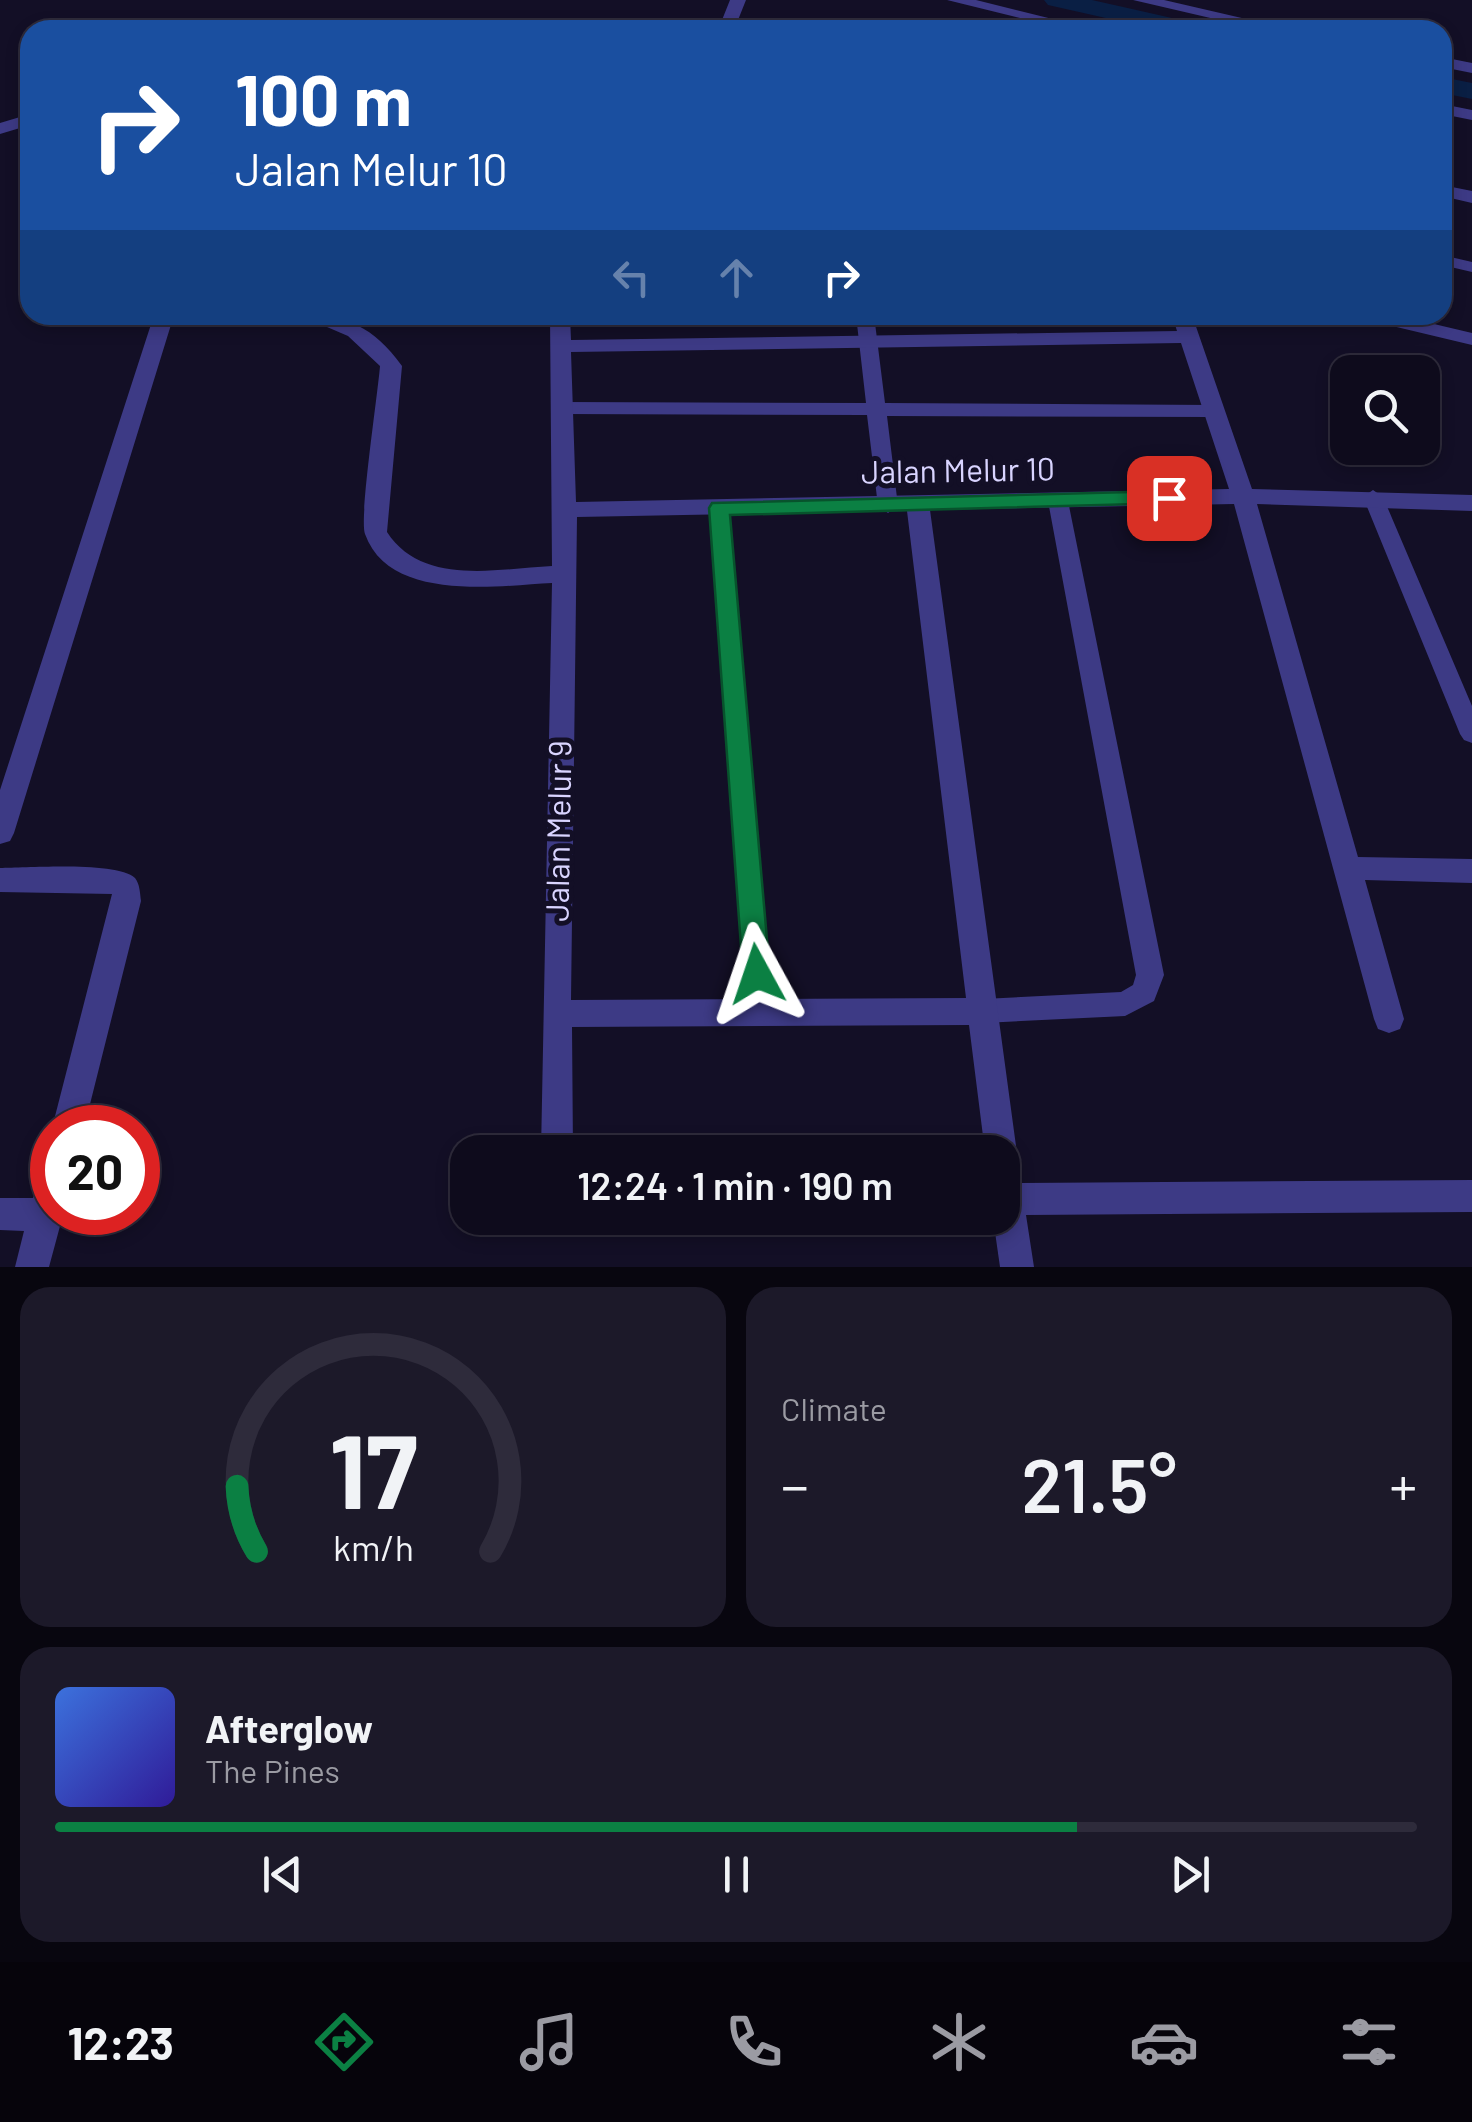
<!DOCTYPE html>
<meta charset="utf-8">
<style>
:root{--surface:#0e0b1c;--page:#1c1929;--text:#f1f3f6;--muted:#9b9ba3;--line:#2e2b3b;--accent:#0b8043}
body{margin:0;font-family:Barlow,sans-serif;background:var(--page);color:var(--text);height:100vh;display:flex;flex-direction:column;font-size:38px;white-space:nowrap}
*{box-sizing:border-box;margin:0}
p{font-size:32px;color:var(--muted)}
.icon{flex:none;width:55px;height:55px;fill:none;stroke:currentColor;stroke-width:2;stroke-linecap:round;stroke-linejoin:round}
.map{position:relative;height:1267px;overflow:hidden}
.drawer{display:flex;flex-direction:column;gap:20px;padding:20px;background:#08060f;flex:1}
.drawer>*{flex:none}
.banner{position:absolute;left:20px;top:20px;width:1432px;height:305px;border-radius:30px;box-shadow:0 5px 15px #0003,0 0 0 2px var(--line);background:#1a4fa0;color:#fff;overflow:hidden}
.fabs{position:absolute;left:1330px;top:355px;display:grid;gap:20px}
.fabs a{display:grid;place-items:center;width:110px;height:110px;border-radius:20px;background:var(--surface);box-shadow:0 5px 15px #0003,0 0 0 2px var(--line);font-size:50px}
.speed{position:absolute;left:30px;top:1105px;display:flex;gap:20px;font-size:50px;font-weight:700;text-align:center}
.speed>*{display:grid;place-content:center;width:130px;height:130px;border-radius:50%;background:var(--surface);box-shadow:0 5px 15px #0003,0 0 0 2px var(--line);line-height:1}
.speed .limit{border:15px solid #d22;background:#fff;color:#111}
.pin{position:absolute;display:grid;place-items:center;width:85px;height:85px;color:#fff;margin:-42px;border-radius:20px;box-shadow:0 5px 15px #0006}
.me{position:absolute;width:110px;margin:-55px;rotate:355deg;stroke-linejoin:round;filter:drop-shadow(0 0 8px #0008)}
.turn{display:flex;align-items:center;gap:35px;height:210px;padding:0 50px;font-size:45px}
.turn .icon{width:130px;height:130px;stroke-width:2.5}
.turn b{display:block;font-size:70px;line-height:85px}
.lanes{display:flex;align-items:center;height:95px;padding:0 50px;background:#0003;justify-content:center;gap:50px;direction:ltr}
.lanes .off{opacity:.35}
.big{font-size:75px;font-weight:600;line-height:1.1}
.drawer .widget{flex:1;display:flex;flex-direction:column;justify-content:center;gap:15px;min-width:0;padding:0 35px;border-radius:30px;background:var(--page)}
.drawer .dial{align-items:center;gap:0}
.dial svg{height:260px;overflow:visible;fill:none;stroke:var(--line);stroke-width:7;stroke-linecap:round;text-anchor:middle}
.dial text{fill:var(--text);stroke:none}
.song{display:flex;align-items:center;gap:30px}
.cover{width:120px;height:120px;border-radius:15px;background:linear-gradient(135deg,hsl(220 70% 55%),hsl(250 70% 35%))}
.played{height:10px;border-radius:5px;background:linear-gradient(90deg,var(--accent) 75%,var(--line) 75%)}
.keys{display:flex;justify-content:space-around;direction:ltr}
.heat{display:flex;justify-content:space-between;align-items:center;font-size:55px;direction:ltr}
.drawer .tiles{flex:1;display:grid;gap:20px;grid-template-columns:1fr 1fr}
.widget:last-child{grid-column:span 2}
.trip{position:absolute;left:450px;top:1135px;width:570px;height:100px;border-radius:30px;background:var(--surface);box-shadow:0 5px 15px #0003,0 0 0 2px var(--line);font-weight:600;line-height:100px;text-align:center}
.tab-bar{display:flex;height:160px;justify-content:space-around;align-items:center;background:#06040b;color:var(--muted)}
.tab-bar .icon{width:70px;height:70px}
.tab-bar .active{color:var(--accent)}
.tab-bar b{font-size:45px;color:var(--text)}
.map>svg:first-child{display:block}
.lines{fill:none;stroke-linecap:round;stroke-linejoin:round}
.canal{fill:#0a1f44;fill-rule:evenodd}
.lane{fill:#3d3a85;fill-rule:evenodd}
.street{fill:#3d3a85;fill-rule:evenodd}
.route{fill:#0b8043;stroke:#07532c;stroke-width:2.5}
.labels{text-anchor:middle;stroke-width:10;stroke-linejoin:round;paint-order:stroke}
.street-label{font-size:32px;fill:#d9d4ff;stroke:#130f26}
</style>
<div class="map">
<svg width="1472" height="1267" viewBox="0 0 1472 1267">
<rect width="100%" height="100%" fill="#130f26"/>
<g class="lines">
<path class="canal" d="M 1044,0 L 1092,0 L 1203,25 L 1207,30 L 1159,30 L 1048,5 Z
M 1442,77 L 1472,83 L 1472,99 L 1442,93 Z"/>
<path class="lane" d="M 1442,255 L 1472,262 L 1472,272 L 1442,265 Z
M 856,315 L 874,315 L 885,403 L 1214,405 L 1224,411 L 1214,417 L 887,416 L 898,506 L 888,513 L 878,506 L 867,415 L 562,414 L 552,408 L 562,402 L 866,403 Z
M 1373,490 L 1383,497 L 1472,706 L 1472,743 L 1464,740 L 1460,734 L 1363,497 Z
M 1058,494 L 1068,501 L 1164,975 L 1154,1001 L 1125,1016 L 983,1023 L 973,1020 L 969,1011 L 973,1002 L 983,999 L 1121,992 L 1133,985 L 1136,975 L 1048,501 Z
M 719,501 L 729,508 L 774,1013 L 770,1022 L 760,1025 L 750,1022 L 746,1013 L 709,508 Z"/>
<path class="street" d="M 730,0 L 746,0 L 734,30 L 718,30 Z
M 947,0 L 976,0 L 1097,30 L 1068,30 Z
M 1133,0 L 1164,0 L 1293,30 L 1262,30 Z
M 1442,57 L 1472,63 L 1472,73 L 1442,67 Z
M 1442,104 L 1472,110 L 1472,120 L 1442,114 Z
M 30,114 L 30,125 L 0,134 L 0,123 Z
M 1442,185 L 1472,191 L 1472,203 L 1442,196 Z
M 154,315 L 174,315 L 14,833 L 10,841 L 0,844 L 0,790 Z
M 299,315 C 347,315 373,326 402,366 L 387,532 C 422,586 496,569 552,566 L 550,315 L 570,315 L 571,340 L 1177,331 L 1172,315 L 1192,315 L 1252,489 L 1472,495 L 1472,511 L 1257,504 L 1358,857 L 1472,859 L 1472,883 L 1365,880 L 1404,1019 L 1400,1029 L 1389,1033 L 1378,1029 L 1374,1019 L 1234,504 L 930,510 L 1021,1183 L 1472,1180 L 1472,1212 L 1026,1215 L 1034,1267 L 1000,1267 L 993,1218 L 1002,1218 L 1002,1152 L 985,1152 L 969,1025 L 572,1027 L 573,1152 L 541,1152 L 552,583 C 496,586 389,602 365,534 C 359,519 378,393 380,366 L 348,336 ZM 1181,343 L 1229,489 L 576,502 L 571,352 ZM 907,511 L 966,998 L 571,1000 L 577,517 Z
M 1360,315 L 1396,315 L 1472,333 L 1472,345 L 1363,319 Z
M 0,868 C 27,868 117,861 135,878 C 140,884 140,894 141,901 L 84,1128 L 52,1128 L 112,894 L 0,892 Z
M 52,1172 L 52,1212 L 63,1215 L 49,1267 L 15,1267 L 24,1231 L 0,1230 L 0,1198 L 33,1198 L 40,1177 Z"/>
</g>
<path class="route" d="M 1169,491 L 1179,498 L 1176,503 L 730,515 L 770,974 L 766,983 L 757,986 L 747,983 L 743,974 L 709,508 L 712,503 Z"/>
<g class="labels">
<g class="street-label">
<text transform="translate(958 471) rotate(-1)" y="11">Jalan Melur 10</text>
<text transform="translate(559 831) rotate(-89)" y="11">Jalan Melur 9</text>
</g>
</g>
</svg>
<div class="fabs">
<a><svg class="icon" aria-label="search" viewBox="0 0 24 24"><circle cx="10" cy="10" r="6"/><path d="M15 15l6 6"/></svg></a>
</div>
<div class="speed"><div class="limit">20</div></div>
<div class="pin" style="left:1169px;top:498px;background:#d93025"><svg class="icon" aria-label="arrive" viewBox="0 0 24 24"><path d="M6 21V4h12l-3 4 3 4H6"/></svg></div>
<svg class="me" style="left:757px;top:974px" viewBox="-20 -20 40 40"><path d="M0-17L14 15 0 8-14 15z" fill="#0b8043" stroke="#fff" stroke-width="4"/></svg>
<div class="trip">12:24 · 1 min · 190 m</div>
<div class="banner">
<div class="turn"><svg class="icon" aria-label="right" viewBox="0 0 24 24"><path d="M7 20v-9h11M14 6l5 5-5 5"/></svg><div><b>100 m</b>Jalan Melur 10</div></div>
<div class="lanes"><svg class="icon off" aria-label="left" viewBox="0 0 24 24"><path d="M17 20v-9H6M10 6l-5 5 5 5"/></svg><svg class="icon off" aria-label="ahead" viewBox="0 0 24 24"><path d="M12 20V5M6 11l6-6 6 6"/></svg><svg class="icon" aria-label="right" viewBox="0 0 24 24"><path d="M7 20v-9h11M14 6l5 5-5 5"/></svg></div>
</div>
</div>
<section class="drawer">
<div class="tiles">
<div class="widget dial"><svg viewBox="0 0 100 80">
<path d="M14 69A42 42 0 1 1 86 69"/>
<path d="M14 69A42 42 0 0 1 8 49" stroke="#0b8043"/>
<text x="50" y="56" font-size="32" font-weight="700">17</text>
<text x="50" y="72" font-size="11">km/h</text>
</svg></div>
<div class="widget"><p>Climate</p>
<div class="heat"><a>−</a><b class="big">21.5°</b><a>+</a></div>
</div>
<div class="widget">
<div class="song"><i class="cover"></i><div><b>Afterglow</b><p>The Pines</p></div></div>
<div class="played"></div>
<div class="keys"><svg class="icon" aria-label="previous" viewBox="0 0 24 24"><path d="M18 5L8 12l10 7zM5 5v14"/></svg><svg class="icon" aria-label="pause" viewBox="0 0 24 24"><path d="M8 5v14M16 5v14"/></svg><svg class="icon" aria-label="next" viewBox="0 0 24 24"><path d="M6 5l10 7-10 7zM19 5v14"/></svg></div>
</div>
</div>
</section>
<nav class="tab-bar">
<b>12:23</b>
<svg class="icon active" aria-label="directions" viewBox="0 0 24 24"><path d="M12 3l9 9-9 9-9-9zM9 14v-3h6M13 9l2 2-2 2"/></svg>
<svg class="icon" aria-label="music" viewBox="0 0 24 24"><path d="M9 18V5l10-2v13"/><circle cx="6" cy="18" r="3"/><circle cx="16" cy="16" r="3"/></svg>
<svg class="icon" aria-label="phone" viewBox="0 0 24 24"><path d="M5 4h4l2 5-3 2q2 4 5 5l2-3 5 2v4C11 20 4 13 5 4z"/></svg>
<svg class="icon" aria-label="climate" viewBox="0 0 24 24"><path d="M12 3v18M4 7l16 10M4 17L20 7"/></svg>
<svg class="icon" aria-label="car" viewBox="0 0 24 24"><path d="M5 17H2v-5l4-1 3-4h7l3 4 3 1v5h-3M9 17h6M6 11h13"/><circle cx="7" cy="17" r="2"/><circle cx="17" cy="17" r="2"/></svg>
<svg class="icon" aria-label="filters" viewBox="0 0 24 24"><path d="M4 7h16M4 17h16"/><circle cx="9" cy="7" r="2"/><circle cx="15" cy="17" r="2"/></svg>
</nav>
